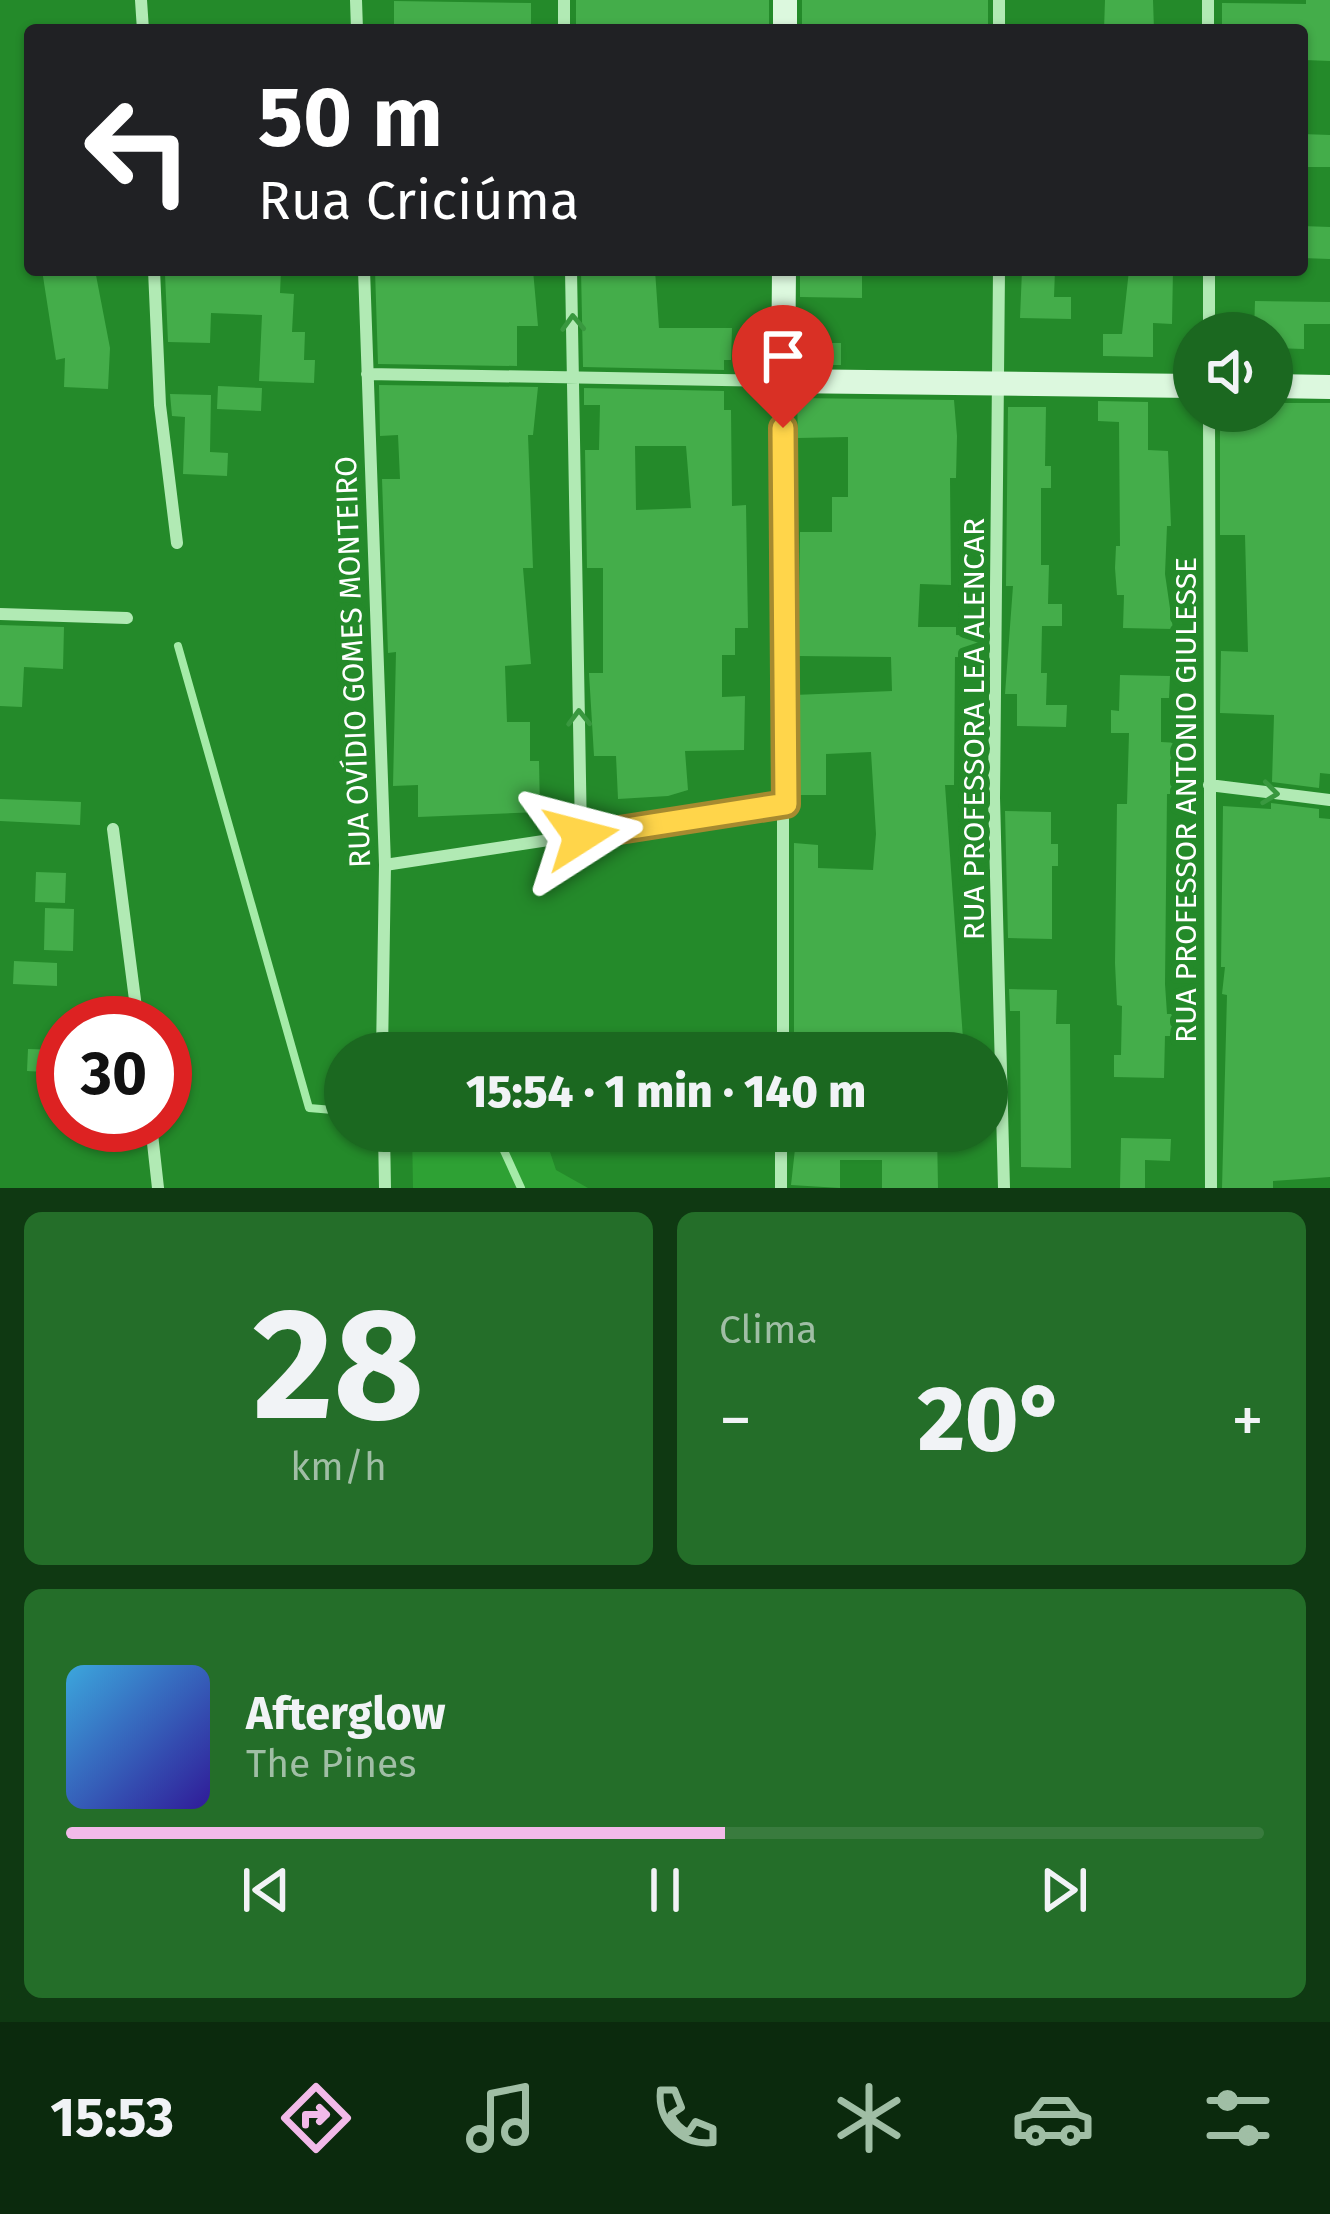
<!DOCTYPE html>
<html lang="pt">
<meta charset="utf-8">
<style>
:root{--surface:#1b6820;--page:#246e29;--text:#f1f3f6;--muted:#a0bea5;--line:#397b3e;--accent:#f2bae9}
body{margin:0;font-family:"Fira Sans",sans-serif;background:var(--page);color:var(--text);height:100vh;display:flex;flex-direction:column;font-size:45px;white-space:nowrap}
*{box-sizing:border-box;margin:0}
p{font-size:39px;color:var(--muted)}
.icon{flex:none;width:66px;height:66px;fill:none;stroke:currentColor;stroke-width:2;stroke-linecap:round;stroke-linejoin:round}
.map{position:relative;height:1188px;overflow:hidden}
.panel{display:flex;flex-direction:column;gap:24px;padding:24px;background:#0f3912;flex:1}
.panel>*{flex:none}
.top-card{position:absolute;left:24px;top:24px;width:1284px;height:252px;border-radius:12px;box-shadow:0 3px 9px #0004;background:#202124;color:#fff;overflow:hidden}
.buttons{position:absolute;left:1173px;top:312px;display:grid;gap:24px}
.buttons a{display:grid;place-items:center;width:120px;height:120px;border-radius:50%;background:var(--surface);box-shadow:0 3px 9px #0004;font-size:60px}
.speed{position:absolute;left:36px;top:996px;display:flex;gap:24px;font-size:60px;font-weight:700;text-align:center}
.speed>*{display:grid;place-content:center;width:156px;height:156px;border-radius:50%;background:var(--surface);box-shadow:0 3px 9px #0004;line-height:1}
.speed .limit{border:18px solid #d22;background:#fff;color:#111}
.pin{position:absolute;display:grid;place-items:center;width:102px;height:102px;color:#fff;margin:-123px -51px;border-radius:50% 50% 50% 0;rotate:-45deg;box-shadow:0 0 12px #0007}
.pin .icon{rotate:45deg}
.me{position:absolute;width:132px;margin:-66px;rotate:81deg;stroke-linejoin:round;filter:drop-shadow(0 0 9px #0008)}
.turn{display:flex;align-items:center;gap:42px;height:252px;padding:0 36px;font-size:54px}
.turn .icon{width:156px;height:156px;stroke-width:2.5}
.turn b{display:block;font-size:84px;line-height:102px}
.big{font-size:90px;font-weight:800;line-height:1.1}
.panel .widget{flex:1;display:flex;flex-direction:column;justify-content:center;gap:18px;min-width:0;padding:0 42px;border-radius:18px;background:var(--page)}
.panel .dial{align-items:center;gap:0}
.dial b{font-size:156px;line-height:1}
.song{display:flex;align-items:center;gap:36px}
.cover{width:144px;height:144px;border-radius:18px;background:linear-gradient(135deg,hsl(200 70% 55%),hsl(250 70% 35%))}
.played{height:12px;border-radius:6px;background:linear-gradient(90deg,var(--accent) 55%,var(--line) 55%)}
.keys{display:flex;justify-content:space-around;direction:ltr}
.heat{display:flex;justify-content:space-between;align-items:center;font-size:66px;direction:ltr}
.panel .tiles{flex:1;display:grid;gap:24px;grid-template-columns:1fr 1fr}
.widget:last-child{grid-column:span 2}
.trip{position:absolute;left:324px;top:1032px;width:684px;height:120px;border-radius:60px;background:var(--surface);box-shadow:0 3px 9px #0004;font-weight:800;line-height:120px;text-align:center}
.menu{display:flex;height:192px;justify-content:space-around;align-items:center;background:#0b2a0d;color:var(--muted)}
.menu .icon{width:84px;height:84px}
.menu .active{color:var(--accent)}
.menu b{font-size:54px;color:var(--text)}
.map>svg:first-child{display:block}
.green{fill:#2ea134}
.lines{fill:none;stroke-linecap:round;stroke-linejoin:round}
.stream{stroke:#a5eba8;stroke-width:8}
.building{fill:#44ad4a;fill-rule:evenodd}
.street{stroke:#b1eab4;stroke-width:12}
.secondary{stroke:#dcf8de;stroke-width:24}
.oneway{stroke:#39983f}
.route-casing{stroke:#a68a30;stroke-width:30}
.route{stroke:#ffd54a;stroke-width:21}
.labels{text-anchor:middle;stroke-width:12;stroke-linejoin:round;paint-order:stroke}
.street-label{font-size:30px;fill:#fff;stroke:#248a2a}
</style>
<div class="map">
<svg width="1330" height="1188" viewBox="0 0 1330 1188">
<rect width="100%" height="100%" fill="#248a2a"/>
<path class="green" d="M 412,1131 L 543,1131 L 556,1170 L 588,1188 L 413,1188 Z"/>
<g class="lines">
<path class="stream" d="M 178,646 L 309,1108 L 345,1111
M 495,1131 L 521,1188"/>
</g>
<path class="building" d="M 576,0 L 769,0 L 769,30 L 576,30 Z
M 802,0 L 988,0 L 988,30 L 802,30 Z
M 1105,0 L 1153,0 L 1154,30 L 1104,30 Z
M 1306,0 L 1330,0 L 1330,61 L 1305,60 L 1306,30 L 1222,30 L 1222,3 L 1306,4 Z
M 394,1 L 531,3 L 531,30 L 394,25 Z
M 1302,134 L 1330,135 L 1330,167 L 1302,167 Z
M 1302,226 L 1330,227 L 1330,259 L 1302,258 Z
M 42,270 L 95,270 L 110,348 L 108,389 L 64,387 L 65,358 L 56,360 Z
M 238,270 L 281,270 L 280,293 L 294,294 L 292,332 L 305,332 L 304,360 L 315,360 L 314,383 L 259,381 L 262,315 L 211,313 L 210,343 L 168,342 L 165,274 L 237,276 Z
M 375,270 L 533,270 L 538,326 L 517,326 L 517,366 L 378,364 Z
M 581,270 L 655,270 L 659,328 L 732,328 L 731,360 L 724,360 L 724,370 L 583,367 Z
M 800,270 L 862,270 L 862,298 L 800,297 Z
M 1022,270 L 1055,270 L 1054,297 L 1071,297 L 1071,319 L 1020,318 Z
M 1129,270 L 1173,270 L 1172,324 L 1153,323 L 1153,357 L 1103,356 L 1103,334 L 1122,334 Z
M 1255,301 L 1330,302 L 1330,324 L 1304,324 L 1304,349 L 1272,348 L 1272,333 L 1254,333 Z
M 800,343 L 841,343 L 841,365 L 800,365 Z
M 379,385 L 538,387 L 533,435 L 528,435 L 533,568 L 523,568 L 531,664 L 505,666 L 507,722 L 530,722 L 530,761 L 539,761 L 540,812 L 418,817 L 418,785 L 393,786 L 396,652 L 388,653 L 382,479 L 400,479 L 398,435 L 380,436 Z
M 218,386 L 262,388 L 261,411 L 217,409 Z
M 584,388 L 724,391 L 724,410 L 731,410 L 732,506 L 746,505 L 748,628 L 735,628 L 735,655 L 722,655 L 722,697 L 745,696 L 744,750 L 685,751 L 688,790 L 668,796 L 618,799 L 616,756 L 594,756 L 589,673 L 603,673 L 603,568 L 587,568 L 585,450 L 599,450 L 600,405 L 584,405 ZM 635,446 L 686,446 L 691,508 L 636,510 Z
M 170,394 L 211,395 L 210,452 L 228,453 L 227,476 L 183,474 L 185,417 L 172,416 Z
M 797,398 L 954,400 L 957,436 L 956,478 L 950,478 L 951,585 L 920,584 L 918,627 L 956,627 L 956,635 L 985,636 L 985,658 L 955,657 L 954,785 L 945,785 L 964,1053 L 794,1053 L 794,843 L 818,845 L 818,868 L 873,870 L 876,834 L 871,752 L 826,754 L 826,795 L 794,795 L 794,695 L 892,691 L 891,657 L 798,656 L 800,532 L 832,532 L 832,497 L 848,497 L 848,437 L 798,438 Z
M 1098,401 L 1148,402 L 1148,450 L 1168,451 L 1171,526 L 1167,526 L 1165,574 L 1173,629 L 1123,628 L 1124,595 L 1117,595 L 1115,568 L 1116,546 L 1120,546 L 1119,422 L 1098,421 Z
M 1272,403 L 1330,403 L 1330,774 L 1320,773 L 1319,788 L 1272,782 L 1274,715 L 1220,713 L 1221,651 L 1248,652 L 1245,535 L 1220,535 L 1220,411 L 1272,411 Z
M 1008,407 L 1046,407 L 1045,466 L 1051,466 L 1051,488 L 1041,488 L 1041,565 L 1049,565 L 1048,604 L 1062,604 L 1062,626 L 1042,626 L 1041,673 L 1047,673 L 1046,705 L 1067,705 L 1066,727 L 1017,726 L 1017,694 L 1005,694 L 1013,586 L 1006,586 Z
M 0,625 L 64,627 L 63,669 L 24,667 L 22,707 L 0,706 Z
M 1120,675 L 1170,676 L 1169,698 L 1161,698 L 1161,742 L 1179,743 L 1178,772 L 1183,772 L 1183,794 L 1167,794 L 1165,984 L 1167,1014 L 1172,1014 L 1172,1036 L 1165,1036 L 1164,1078 L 1114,1077 L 1114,1055 L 1121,1055 L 1122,1006 L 1117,1005 L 1115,963 L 1117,804 L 1127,804 L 1129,733 L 1111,733 L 1111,710 L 1119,711 Z
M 0,799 L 81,802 L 80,825 L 0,821 Z
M 1271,803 L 1319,809 L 1319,818 L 1330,819 L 1330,1177 L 1273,1181 L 1273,1188 L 1222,1188 L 1227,995 L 1222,994 L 1225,967 L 1221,967 L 1223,806 L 1271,809 Z
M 1005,811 L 1051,812 L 1051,844 L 1058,844 L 1058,866 L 1052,866 L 1052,939 L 1008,938 Z
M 36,872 L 66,873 L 65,903 L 35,902 Z
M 45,908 L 74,909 L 73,951 L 44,950 Z
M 14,961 L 57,963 L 57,986 L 13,984 Z
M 1009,989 L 1057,990 L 1056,1024 L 1070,1024 L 1071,1168 L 1021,1167 L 1020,1011 L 1010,1011 Z
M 28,1049 L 63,1050 L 63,1073 L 27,1071 Z
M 797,1131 L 937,1131 L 938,1188 L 882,1188 L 882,1160 L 840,1160 L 840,1188 L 791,1185 Z
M 1121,1138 L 1171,1139 L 1170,1161 L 1145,1160 L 1145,1188 L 1120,1188 Z"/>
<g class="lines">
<path class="street" d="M 141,0 L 143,30
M 356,0 L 357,30
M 564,0 L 564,30
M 1208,0 L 1208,30
M 999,30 L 999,0
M 154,270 L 160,405 L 177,543
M 364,270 L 385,865 L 382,1053
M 571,270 L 581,835
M 999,270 L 994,798 L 1004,1188
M 1209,270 L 1209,333
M 367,374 L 783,381 L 783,1053
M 1209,411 L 1211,1188
M 0,614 L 127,618
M 1209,785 L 1330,800
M 113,829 L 138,1023
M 385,865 L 786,804
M 151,1125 L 158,1188
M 384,1131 L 385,1188
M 781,1188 L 781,1131"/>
<path class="secondary" d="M 785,30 L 785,0
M 784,270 L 783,381 L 1194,386
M 1272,386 L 1330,387"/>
</g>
<defs><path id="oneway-chevron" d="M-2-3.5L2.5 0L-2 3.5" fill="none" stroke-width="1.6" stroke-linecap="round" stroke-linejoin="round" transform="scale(3)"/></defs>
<g class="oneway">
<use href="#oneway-chevron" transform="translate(573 323) rotate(-92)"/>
<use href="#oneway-chevron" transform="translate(579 718) rotate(-91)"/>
<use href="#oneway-chevron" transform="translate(1270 793) rotate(7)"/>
</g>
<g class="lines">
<defs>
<path id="route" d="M 581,836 L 786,804 L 783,428"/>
</defs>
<use href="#route" class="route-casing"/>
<use href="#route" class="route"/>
</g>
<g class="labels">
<g class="street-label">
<text transform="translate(353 662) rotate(-92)" y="10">RUA OVÍDIO GOMES MONTEIRO</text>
<text transform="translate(974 729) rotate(-90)" y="10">RUA PROFESSORA LEA ALENCAR</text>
<text transform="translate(1186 800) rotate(-90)" y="10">RUA PROFESSOR ANTONIO GIULESSE</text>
</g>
</g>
</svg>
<div class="buttons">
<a><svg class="icon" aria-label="sound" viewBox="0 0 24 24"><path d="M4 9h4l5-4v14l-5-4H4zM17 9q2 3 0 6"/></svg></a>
</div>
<div class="speed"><div class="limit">30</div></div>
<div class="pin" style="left:783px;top:428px;background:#d93025"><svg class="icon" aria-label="arrive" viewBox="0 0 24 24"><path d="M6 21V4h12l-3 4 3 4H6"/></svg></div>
<svg class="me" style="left:581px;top:836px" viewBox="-20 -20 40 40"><path d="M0-17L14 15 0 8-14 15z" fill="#ffd54a" stroke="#fff" stroke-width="4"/></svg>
<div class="trip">15:54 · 1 min · 140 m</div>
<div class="top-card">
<div class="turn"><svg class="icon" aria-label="left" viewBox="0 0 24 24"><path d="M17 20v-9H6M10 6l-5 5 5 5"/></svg><div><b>50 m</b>Rua Criciúma</div></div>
</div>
</div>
<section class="panel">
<div class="tiles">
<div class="widget dial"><b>28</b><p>km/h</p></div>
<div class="widget"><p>Clima</p>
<div class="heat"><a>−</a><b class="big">20°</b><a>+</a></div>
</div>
<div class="widget">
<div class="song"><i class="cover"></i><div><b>Afterglow</b><p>The Pines</p></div></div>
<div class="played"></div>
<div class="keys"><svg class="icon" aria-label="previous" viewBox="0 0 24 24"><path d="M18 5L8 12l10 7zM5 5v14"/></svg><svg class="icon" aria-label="pause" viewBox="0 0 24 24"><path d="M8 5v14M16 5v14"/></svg><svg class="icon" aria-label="next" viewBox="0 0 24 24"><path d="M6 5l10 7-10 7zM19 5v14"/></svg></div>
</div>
</div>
</section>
<nav class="menu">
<b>15:53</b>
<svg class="icon active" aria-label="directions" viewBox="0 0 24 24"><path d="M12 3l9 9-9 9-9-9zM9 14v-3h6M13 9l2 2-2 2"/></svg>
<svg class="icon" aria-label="music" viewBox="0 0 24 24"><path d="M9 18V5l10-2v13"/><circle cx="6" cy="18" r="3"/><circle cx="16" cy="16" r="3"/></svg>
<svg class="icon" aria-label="phone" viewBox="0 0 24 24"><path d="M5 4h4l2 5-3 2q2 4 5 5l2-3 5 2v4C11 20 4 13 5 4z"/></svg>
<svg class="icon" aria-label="climate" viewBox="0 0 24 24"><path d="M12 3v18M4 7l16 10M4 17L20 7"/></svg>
<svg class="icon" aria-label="car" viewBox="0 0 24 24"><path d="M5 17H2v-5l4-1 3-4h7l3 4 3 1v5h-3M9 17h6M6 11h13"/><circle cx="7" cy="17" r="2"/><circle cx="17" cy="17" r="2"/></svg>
<svg class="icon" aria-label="filters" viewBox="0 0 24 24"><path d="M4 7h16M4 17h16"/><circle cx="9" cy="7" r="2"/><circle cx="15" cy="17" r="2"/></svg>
</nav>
